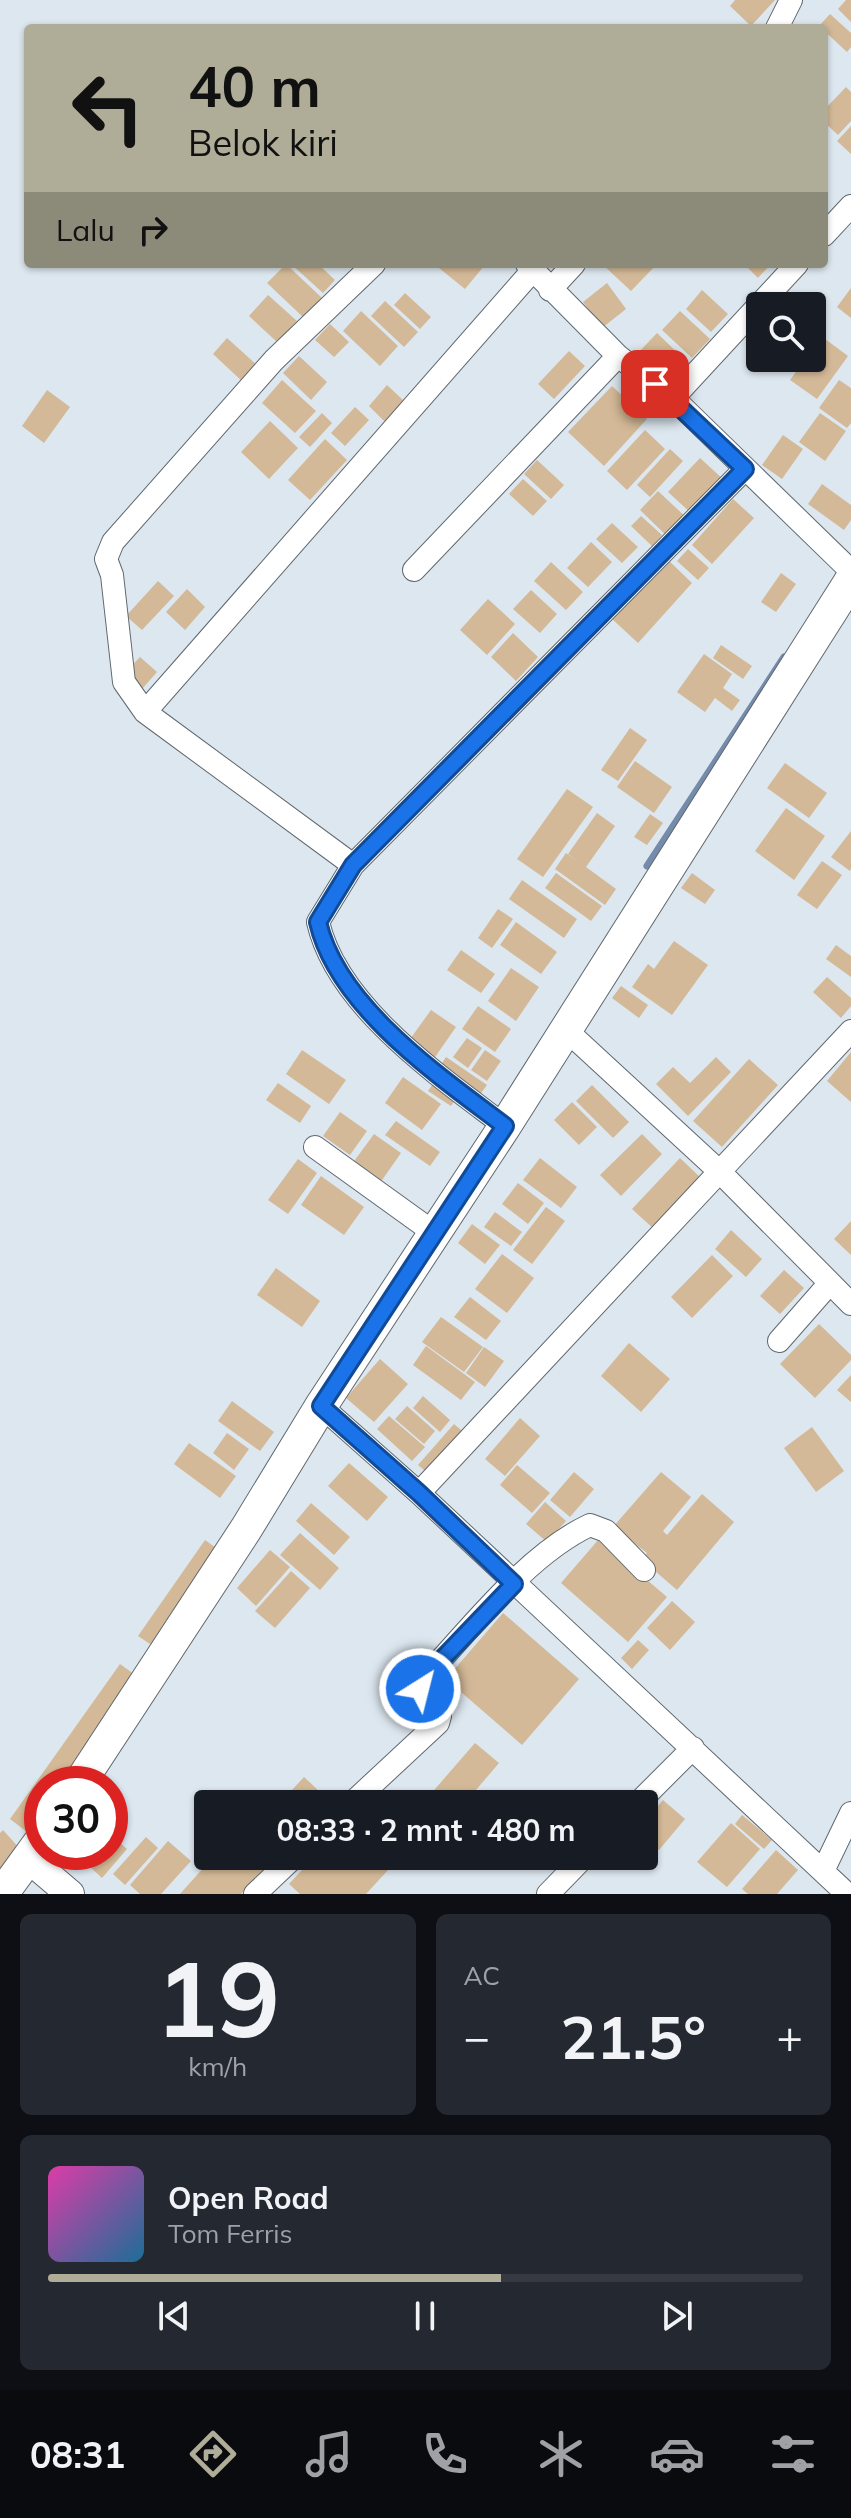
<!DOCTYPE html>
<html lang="id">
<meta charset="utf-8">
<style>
:root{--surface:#171b24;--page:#242831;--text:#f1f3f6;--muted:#9ea1a6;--line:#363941;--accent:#afad97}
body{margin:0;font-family:Mulish,sans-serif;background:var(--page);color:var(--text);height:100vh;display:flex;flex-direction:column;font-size:30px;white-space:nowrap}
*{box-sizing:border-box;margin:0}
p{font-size:26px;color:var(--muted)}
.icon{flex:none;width:44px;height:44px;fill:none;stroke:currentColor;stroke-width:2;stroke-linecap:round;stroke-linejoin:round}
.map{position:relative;height:1894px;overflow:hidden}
.panel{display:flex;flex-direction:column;gap:20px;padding:20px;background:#0d0f14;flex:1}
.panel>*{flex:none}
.guide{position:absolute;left:24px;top:24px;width:804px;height:244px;border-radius:8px;box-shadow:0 2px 6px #0004;background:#afad97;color:#111;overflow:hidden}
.fabs{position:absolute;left:746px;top:292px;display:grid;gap:16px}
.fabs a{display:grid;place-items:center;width:80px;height:80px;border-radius:8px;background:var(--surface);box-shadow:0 2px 6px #0004;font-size:40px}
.speed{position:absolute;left:24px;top:1766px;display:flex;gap:16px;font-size:40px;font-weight:700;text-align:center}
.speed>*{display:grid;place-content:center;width:104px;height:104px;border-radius:50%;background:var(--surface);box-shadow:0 2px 6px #0004;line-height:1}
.speed .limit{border:12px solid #d22;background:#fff;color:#111}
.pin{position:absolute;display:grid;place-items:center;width:68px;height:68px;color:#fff;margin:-34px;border-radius:16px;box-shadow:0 4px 12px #0006}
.me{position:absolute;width:88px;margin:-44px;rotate:36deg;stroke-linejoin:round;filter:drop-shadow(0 0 6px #0008)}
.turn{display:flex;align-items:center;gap:28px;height:168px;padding:0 32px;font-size:36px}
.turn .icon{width:104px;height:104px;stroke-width:2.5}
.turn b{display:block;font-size:56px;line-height:68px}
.then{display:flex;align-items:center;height:76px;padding:0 32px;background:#0003;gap:16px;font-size:30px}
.big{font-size:60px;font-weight:700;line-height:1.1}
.panel .tile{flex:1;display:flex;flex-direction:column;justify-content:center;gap:12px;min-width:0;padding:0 28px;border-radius:12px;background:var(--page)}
.panel .dial{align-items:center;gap:0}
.dial b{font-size:104px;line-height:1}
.song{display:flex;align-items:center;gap:24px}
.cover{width:96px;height:96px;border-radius:12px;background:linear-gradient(135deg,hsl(320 70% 55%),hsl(200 70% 35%))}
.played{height:8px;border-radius:4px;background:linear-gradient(90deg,var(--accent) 60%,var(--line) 60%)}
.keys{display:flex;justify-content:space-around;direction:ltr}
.heat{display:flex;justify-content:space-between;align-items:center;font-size:44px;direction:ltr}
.panel .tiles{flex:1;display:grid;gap:20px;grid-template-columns:1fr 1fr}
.tile:last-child{grid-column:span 2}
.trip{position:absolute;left:194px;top:1790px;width:464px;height:80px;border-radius:8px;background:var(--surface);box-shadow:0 2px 6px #0004;font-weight:700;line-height:80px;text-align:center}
.menu{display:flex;height:128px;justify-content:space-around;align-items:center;background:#090b0e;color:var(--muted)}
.menu .icon{width:56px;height:56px}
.menu .selected{color:var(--accent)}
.menu b{font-size:36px;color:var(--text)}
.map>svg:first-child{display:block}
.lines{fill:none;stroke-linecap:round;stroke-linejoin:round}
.stream{stroke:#758bab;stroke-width:7}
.building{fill:#d3b997}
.minor-casing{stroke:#60686f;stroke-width:24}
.tertiary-casing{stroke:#60686f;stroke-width:30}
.secondary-casing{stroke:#60686f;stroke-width:34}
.minor{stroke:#fff;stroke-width:22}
.tertiary{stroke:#fff;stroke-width:28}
.secondary{stroke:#fff;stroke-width:32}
.route-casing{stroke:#114b97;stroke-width:20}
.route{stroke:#1a73e8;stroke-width:14}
</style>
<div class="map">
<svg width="851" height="1894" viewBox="0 0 851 1894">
<rect width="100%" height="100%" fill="#dde7ef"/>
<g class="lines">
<path class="stream" d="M 647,866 L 784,657"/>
</g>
<path class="building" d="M 735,0 L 775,0 L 751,26 L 730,6 Z
M 846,0 L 851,0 L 851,22 L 838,9 Z
M 830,14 L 851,33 L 851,47 L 847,52 L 819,26 Z
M 846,87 L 851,92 L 851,121 L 838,135 L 824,122 L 824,110 Z
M 851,126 L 851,154 L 837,141 Z
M 286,264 L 322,298 L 304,318 L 267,283 Z
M 291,264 L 318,264 L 335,280 L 323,293 Z
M 442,264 L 481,264 L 484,266 L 465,289 L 439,268 Z
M 602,264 L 657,264 L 631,291 Z
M 744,264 L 771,264 L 758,278 Z
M 607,283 L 626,309 L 602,328 L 583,302 Z
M 851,288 L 851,318 L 837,307 Z
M 702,290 L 728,314 L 711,332 L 686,309 Z
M 405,293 L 431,317 L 420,329 L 394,305 Z
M 268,295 L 297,321 L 277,342 L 249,316 Z
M 385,301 L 418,332 L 404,347 L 371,316 Z
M 361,311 L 398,346 L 380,366 L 343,331 Z
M 680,311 L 710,339 L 692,358 L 662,330 Z
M 330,324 L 349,342 L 334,357 L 315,340 Z
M 657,333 L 685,360 L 667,380 L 638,353 Z
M 821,336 L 848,356 L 817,399 L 790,380 L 806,358 L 812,358 L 812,349 Z
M 227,338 L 260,368 L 245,384 L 213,354 Z
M 569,351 L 585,366 L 554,399 L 538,384 Z
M 299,356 L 327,382 L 311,400 L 283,373 Z
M 282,380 L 316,411 L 295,433 L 262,403 Z
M 839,380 L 851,388 L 851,423 L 847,428 L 819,408 Z
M 387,385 L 404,401 L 385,422 L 369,406 Z
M 612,386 L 647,419 L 604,466 L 568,432 Z
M 47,390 L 70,407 L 44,443 L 22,426 Z
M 355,407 L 369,420 L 345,446 L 331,433 Z
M 322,413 L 332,423 L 310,447 L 299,437 Z
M 820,413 L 846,431 L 825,461 L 799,442 Z
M 270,421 L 298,448 L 269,479 L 241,452 Z
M 645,430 L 665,449 L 627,490 L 607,471 Z
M 783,435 L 803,449 L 782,479 L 762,465 Z
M 325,439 L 347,460 L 310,500 L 288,480 Z
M 670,449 L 683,461 L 650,497 L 637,485 Z
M 700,458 L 724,480 L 692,514 L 668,492 Z
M 537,460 L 564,485 L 551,499 L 524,474 Z
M 523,479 L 547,501 L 533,516 L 509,494 Z
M 822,484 L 851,505 L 851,520 L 844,530 L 808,504 Z
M 658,491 L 690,521 L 672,541 L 640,510 Z
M 733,499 L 754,518 L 712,564 L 692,545 Z
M 641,516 L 662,535 L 652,546 L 631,526 Z
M 612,523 L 638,547 L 622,563 L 596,539 Z
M 591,542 L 612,562 L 588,587 L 567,568 Z
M 688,549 L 709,568 L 698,580 L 677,561 Z
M 666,558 L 692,583 L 638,643 L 611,618 Z
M 551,562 L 583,592 L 566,610 L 534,581 Z
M 781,573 L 796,584 L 776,612 L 761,602 Z
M 158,581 L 174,596 L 142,630 L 126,616 Z
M 187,589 L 205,607 L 185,630 L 166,612 Z
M 531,590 L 557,614 L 540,633 L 513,609 Z
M 488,599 L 515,624 L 487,655 L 460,630 Z
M 513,633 L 538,657 L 516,681 L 491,657 Z
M 721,645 L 752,666 L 743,679 L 713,658 Z
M 704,654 L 732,674 L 723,688 L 740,700 L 732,711 L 715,698 L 705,712 L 677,692 Z
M 140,657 L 157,672 L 142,689 L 125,673 Z
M 630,728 L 647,740 L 618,781 L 601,770 Z
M 635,761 L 672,787 L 654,813 L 617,787 Z
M 785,763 L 827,793 L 809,818 L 767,788 Z
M 567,789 L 593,807 L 543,877 L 517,859 Z
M 786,808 L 825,836 L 794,880 L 755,851 Z
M 597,813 L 615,826 L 586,867 L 616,889 L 605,905 L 555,869 L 566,853 L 577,861 L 568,854 Z
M 650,814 L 663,823 L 647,845 L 634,837 Z
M 851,831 L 851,869 L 850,871 L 831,857 Z
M 822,861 L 842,875 L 817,909 L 797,895 Z
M 556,873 L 602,906 L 591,921 L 545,888 Z
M 692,873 L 715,890 L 705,904 L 681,888 Z
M 522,880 L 577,919 L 564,938 L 509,899 Z
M 498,909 L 513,919 L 492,948 L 478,938 Z
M 516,922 L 557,952 L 541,974 L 500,945 Z
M 674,941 L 708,965 L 672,1015 L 632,987 L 648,964 L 654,969 Z
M 836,945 L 851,956 L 851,977 L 826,959 Z
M 461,950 L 495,974 L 481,993 L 447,970 Z
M 511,968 L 539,987 L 516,1021 L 488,1001 Z
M 827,977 L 851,998 L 851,1006 L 841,1018 L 813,992 Z
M 621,986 L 648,1005 L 639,1018 L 612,998 Z
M 478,1006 L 511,1029 L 495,1052 L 462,1029 Z
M 431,1010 L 456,1027 L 433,1060 L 408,1042 Z
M 467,1038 L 482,1048 L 468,1068 L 453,1057 Z
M 302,1050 L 346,1080 L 329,1104 L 286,1074 Z
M 485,1050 L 501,1061 L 487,1081 L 471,1070 Z
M 851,1052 L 851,1102 L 827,1081 Z
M 446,1057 L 487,1085 L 476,1100 L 436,1072 Z
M 716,1057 L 731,1072 L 688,1116 L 656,1084 L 673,1067 L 690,1083 Z
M 749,1059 L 778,1085 L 722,1147 L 693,1121 Z
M 403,1077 L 441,1104 L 422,1130 L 385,1103 Z
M 434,1082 L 457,1097 L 451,1106 L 428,1091 Z
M 278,1083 L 311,1106 L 300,1123 L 266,1100 Z
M 592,1085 L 629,1122 L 613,1138 L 576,1101 Z
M 572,1102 L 597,1127 L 579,1145 L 554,1120 Z
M 340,1112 L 367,1131 L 350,1155 L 323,1136 Z
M 396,1121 L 440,1152 L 430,1166 L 385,1135 Z
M 374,1134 L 401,1153 L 380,1183 L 352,1164 Z
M 642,1134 L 662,1154 L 621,1196 L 600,1175 Z
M 540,1158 L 577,1187 L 561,1208 L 523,1180 Z
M 680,1158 L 703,1180 L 655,1230 L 632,1209 Z
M 298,1159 L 317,1173 L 288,1214 L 268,1200 Z
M 321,1176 L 364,1207 L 344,1235 L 301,1205 Z
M 518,1183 L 544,1203 L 528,1224 L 502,1204 Z
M 546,1207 L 565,1221 L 532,1264 L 513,1250 Z
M 495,1212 L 522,1232 L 511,1246 L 484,1227 Z
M 851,1221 L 851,1255 L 834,1239 Z
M 472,1224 L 500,1245 L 485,1264 L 458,1243 Z
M 731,1230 L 762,1259 L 746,1277 L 715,1249 Z
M 502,1254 L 534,1278 L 507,1313 L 475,1289 Z
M 712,1255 L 733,1276 L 692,1318 L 671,1297 Z
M 276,1268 L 320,1301 L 302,1327 L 257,1295 Z
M 784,1270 L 804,1288 L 780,1314 L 760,1296 Z
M 470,1297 L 501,1321 L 486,1340 L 454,1317 Z
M 441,1317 L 483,1347 L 464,1372 L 422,1342 Z
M 819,1324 L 851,1355 L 851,1360 L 815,1398 L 780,1364 Z
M 629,1343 L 670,1379 L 641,1412 L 601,1376 Z
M 426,1346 L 475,1382 L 461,1400 L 413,1365 Z
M 484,1347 L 504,1361 L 485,1387 L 466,1373 Z
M 380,1359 L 408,1384 L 374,1422 L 346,1398 Z
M 851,1375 L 851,1402 L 837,1390 Z
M 423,1396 L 450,1420 L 440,1432 L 413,1408 Z
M 232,1401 L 274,1432 L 260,1451 L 218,1421 Z
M 407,1406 L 435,1431 L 424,1444 L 395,1419 Z
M 389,1416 L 425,1447 L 412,1461 L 377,1429 Z
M 520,1418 L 540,1436 L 505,1476 L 485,1459 Z
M 454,1424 L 468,1436 L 432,1477 L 418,1465 Z
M 812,1427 L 844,1471 L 816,1492 L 784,1448 Z
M 227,1433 L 249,1449 L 234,1470 L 213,1453 Z
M 189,1443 L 236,1476 L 220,1498 L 174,1464 Z
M 349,1463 L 388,1497 L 367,1521 L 328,1486 Z
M 517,1465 L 550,1493 L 532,1513 L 500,1485 Z
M 574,1472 L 594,1489 L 570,1517 L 550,1500 Z
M 661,1472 L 691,1497 L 663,1531 L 667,1535 L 702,1494 L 734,1522 L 677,1590 L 641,1559 L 647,1553 L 613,1527 Z
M 545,1502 L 566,1521 L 547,1542 L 526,1524 Z
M 311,1503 L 350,1537 L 334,1555 L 296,1521 Z
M 300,1533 L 339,1568 L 320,1590 L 280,1555 Z
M 599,1539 L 667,1597 L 628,1642 L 561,1583 Z
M 205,1540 L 219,1550 L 153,1646 L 138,1636 Z
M 270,1550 L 290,1567 L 256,1606 L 237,1588 Z
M 291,1571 L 310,1588 L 275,1628 L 255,1611 Z
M 672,1601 L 695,1622 L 670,1650 L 647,1628 Z
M 503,1613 L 579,1679 L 522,1745 L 446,1679 Z
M 638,1640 L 649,1650 L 632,1669 L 621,1658 Z
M 120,1664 L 138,1677 L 62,1784 L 42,1784 L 42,1811 L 27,1832 L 10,1819 Z
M 475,1743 L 499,1763 L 464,1804 L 422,1804 Z
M 304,1777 L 333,1804 L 279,1804 Z
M 663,1800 L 685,1819 L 659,1850 L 644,1837 L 644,1823 Z
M 742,1815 L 772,1840 L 764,1849 L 735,1824 Z
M 731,1823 L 760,1849 L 727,1887 L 697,1862 Z
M 3,1830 L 21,1850 L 0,1869 L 0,1833 Z
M 110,1834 L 127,1849 L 102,1878 L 77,1855 L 80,1852 L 110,1852 Z
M 146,1837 L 158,1848 L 125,1885 L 113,1874 Z
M 168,1841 L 191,1861 L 161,1894 L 140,1894 L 130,1885 Z
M 776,1850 L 798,1870 L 777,1894 L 748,1894 L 742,1889 Z
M 214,1856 L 276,1856 L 241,1894 L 180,1894 Z
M 315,1856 L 401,1856 L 366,1894 L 300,1894 L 289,1884 Z"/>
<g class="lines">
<defs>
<path id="minor" d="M 777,28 L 791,0
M 824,235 L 851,206
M 527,264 L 618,356 L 673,398 L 851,571
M 550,290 L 574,264
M 673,398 L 797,264
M 414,570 L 618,356
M 145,712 L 533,270
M 353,865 L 145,712 L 124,682 L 112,575 L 106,559 L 113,542 L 274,360 L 374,264
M 565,1029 L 719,1171 L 851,1304
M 505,1126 C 439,1076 337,1006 318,922 L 353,865 L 745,469
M 315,1147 L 433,1232
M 779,1341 L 829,1284
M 321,1406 L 419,1493 L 847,1894
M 419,1493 L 851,1031
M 351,1804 L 438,1723 L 440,1716 L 420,1689 L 425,1677 C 472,1627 528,1554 590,1525 L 606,1531 L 644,1570
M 637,1804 L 693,1748
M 823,1871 L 851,1813
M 255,1894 L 295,1856
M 548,1894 L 585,1856"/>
<path id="tertiary" d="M 29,1859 L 70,1894"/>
<path id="secondary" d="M 79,1784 L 246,1529 L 321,1406 L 505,1126 L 851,580
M 2,1894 L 42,1839"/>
</defs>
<use href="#minor" class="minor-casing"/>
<use href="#tertiary" class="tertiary-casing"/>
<use href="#secondary" class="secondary-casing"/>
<use href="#minor" class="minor"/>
<use href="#tertiary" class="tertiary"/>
<use href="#secondary" class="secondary"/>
</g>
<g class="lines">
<defs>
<path id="route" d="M 420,1689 L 425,1677 L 514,1584 L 419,1493 L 321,1406 L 505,1126 C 439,1076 337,1006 318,922 L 353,865 L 745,469 L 655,384"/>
</defs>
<use href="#route" class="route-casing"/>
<use href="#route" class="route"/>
</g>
</svg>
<div class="fabs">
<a><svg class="icon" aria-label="search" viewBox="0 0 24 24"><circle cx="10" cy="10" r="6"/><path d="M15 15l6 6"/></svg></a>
</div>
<div class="speed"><div class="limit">30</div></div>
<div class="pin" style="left:655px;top:384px;background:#d93025"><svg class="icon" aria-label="arrive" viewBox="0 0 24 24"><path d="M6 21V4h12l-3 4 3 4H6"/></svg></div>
<svg class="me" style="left:420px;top:1689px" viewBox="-20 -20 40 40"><circle r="17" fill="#1a73e8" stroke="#fff" stroke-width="3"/><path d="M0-11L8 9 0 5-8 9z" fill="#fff"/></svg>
<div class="trip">08:33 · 2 mnt · 480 m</div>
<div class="guide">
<div class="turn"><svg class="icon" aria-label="left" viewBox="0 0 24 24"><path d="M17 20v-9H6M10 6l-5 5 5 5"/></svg><div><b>40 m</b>Belok kiri</div></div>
<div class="then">Lalu<svg class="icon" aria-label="right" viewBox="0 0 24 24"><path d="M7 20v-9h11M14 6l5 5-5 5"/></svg></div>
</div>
</div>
<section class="panel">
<div class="tiles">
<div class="tile dial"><b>19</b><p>km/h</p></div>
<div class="tile"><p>AC</p>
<div class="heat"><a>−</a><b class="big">21.5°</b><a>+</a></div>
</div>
<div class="tile">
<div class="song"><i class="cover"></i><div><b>Open Road</b><p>Tom Ferris</p></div></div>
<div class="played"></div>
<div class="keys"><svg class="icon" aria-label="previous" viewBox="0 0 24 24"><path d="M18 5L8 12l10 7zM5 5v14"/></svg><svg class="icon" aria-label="pause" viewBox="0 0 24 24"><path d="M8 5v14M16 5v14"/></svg><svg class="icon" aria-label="next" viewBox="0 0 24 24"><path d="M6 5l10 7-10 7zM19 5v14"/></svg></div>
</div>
</div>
</section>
<nav class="menu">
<b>08:31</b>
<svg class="icon selected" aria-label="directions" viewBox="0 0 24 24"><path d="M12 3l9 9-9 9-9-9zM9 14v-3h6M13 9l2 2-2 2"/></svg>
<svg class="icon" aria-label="music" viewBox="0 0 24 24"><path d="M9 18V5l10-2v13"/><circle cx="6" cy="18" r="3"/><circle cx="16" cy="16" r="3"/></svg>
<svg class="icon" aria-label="phone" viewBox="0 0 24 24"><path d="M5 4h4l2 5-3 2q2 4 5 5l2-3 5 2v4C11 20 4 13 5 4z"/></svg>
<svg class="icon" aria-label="climate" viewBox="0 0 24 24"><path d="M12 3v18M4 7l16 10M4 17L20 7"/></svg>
<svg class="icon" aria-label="car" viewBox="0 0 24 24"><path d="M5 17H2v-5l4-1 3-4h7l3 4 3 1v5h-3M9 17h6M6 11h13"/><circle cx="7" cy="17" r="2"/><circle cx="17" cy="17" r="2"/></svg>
<svg class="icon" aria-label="filters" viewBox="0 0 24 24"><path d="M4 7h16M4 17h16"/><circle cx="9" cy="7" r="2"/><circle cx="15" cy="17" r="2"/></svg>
</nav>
